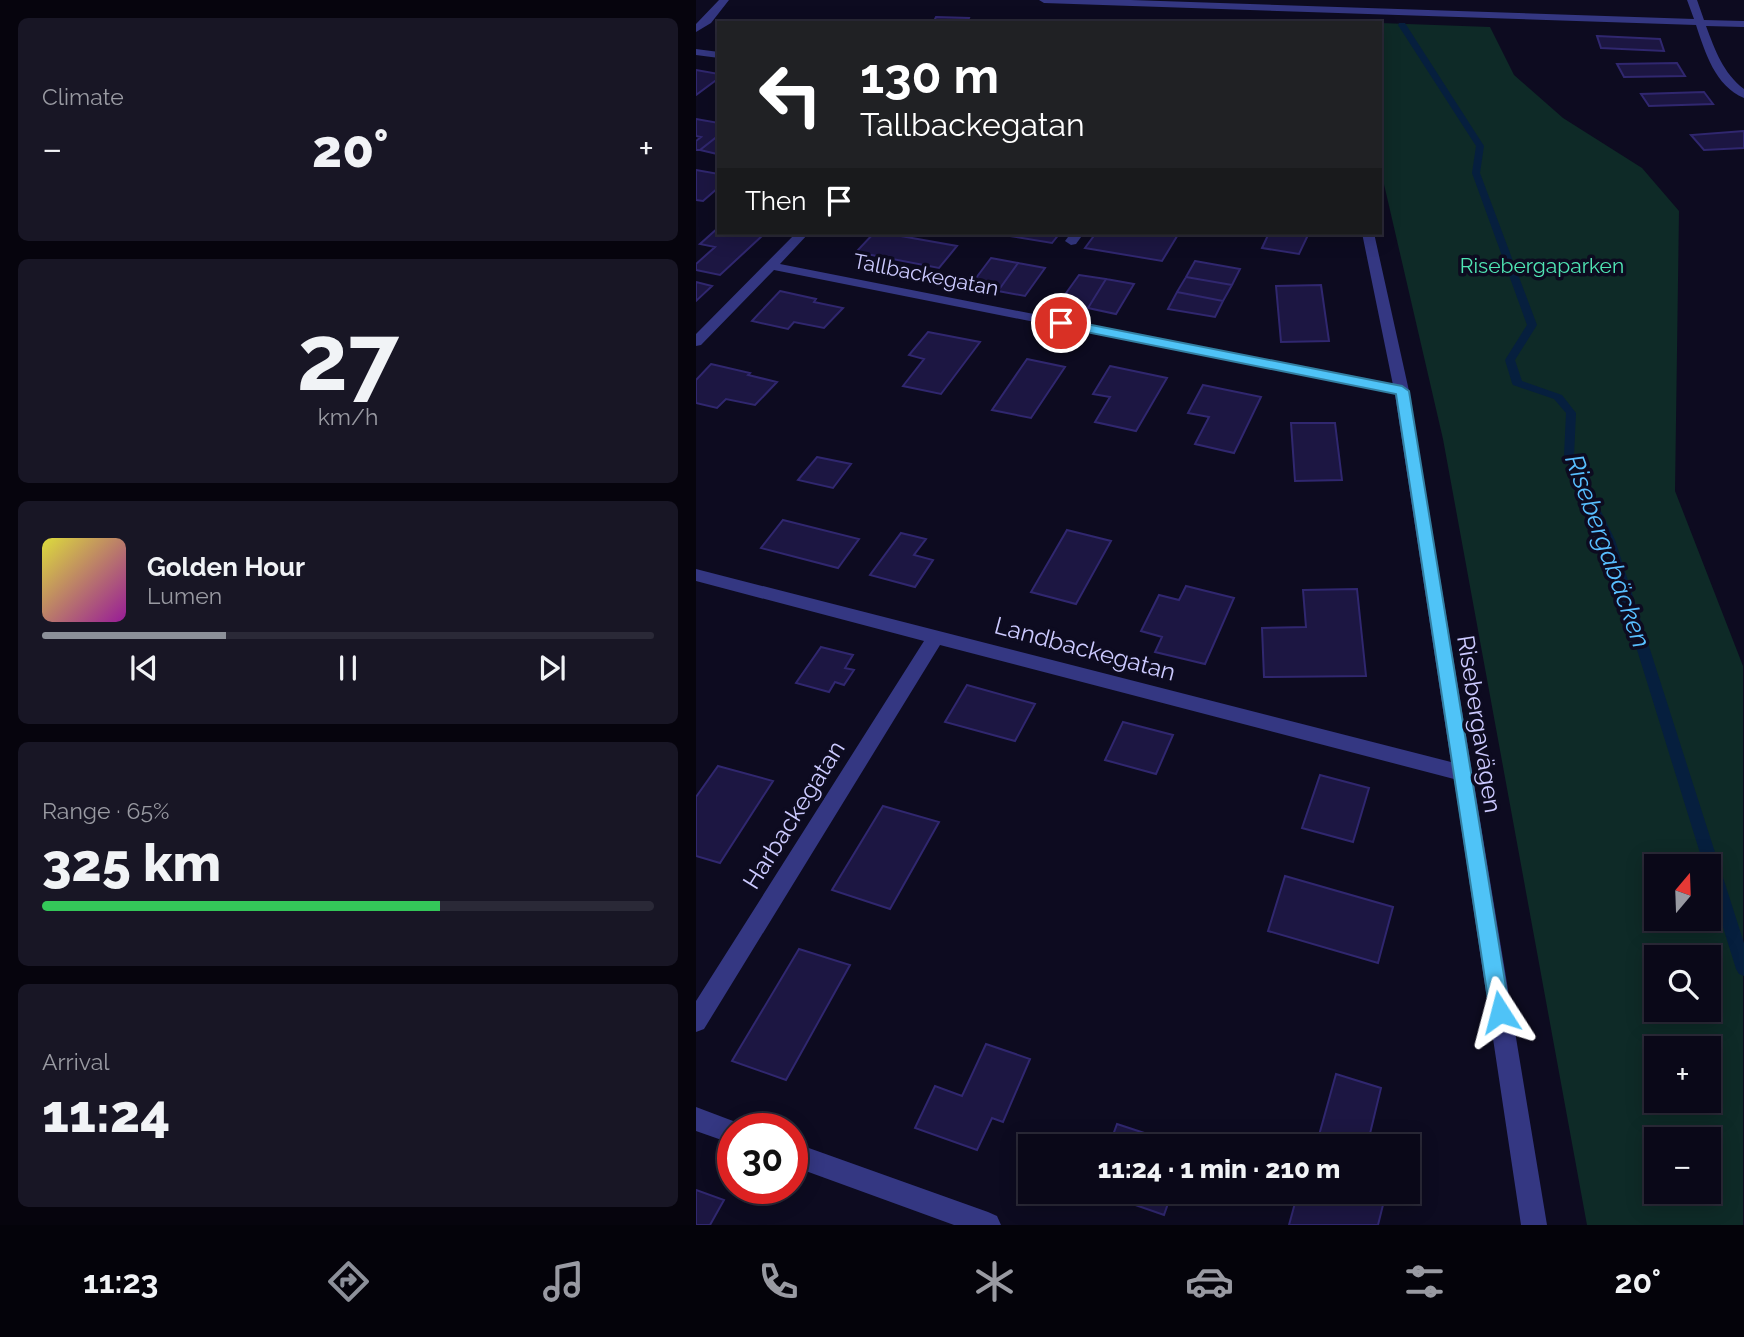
<!DOCTYPE html>
<meta charset="utf-8">
<style>
:root{--surface:#0a0818;--page:#181625;--text:#f1f3f6;--muted:#999aa2;--line:#2a2937;--accent:#8c9099}
body{margin:0;font-family:Raleway,sans-serif;background:var(--page);color:var(--text);height:100vh;display:flex;flex-direction:column;font-size:26px;white-space:nowrap}
*{box-sizing:border-box;margin:0}
p{font-size:23px;color:var(--muted)}
.icon{flex:none;width:38px;height:38px;fill:none;stroke:currentColor;stroke-width:2;stroke-linecap:round;stroke-linejoin:round}
.map{position:relative;flex:1;overflow:hidden}
.drawer{display:flex;flex-direction:column;gap:18px;padding:18px;background:#06040d;width:696px}
.drawer>*{flex:none}
.top-card{position:absolute;left:21px;top:21px;width:665px;height:214px;border-radius:0px;box-shadow:0 4px 18px #0003,0 0 0 2px var(--line);background:#202124;color:#fff;overflow:hidden}
.needle{width:46px;rotate:19deg}
.controls{position:absolute;left:948px;top:854px;display:grid;gap:14px}
.controls a{display:grid;place-items:center;width:77px;height:77px;border-radius:0px;background:var(--surface);box-shadow:0 4px 18px #0003,0 0 0 2px var(--line);font-size:35px}
.speed{position:absolute;left:21px;top:1113px;display:flex;gap:14px;font-size:35px;font-weight:700;text-align:center}
.speed>*{display:grid;place-content:center;width:91px;height:91px;border-radius:50%;background:var(--surface);box-shadow:0 4px 18px #0003,0 0 0 2px var(--line);line-height:1}
.speed .limit{border:10px solid #d22;background:#fff;color:#111}
.pin{position:absolute;display:grid;place-items:center;width:60px;height:60px;color:#fff;margin:-30px;border:4px solid #fff;border-radius:50%;box-shadow:0 2px 7px #0007}
.me{position:absolute;width:77px;margin:-38px;rotate:351deg;stroke-linejoin:round;filter:drop-shadow(0 0 5px #0008)}
.turn{display:flex;align-items:center;gap:24px;height:147px;padding:0 28px;font-size:32px}
.turn .icon{width:91px;height:91px;stroke-width:2.5}
.turn b{display:block;font-size:49px;line-height:60px}
.then{display:flex;align-items:center;height:66px;padding:0 28px;background:#0003;gap:14px;font-size:26px}
.big{font-size:52px;font-weight:800;line-height:1.1}
.drawer .widget{flex:1;display:flex;flex-direction:column;justify-content:center;gap:10px;min-width:0;padding:0 24px;border-radius:10px;background:var(--page)}
.drawer .dial{align-items:center;gap:0}
.dial b{font-size:91px;line-height:1}
.song{display:flex;align-items:center;gap:21px}
.cover{width:84px;height:84px;border-radius:10px;background:linear-gradient(135deg,hsl(60 70% 55%),hsl(300 70% 35%))}
.played{height:7px;border-radius:4px;background:linear-gradient(90deg,var(--accent) 30%,var(--line) 30%)}
.keys{display:flex;justify-content:space-around;direction:ltr}
.heat{display:flex;justify-content:space-between;align-items:center;font-size:38px;direction:ltr}
.charge{height:10px;border-radius:5px;background:linear-gradient(90deg,#34c759 65%,var(--line) 0)}
.trip{position:absolute;left:322px;top:1134px;width:402px;height:70px;border-radius:0px;background:var(--surface);box-shadow:0 4px 18px #0003,0 0 0 2px var(--line);font-weight:800;line-height:70px;text-align:center}
.tab-bar{display:flex;height:112px;justify-content:space-around;align-items:center;background:#04030a;color:var(--muted)}
.tab-bar .icon{width:49px;height:49px}
.tab-bar .current{color:var(--accent)}
.tab-bar b{font-size:32px;color:var(--text)}
main{display:flex;flex:1;min-height:0}
.map>svg:first-child{display:block}
.green{fill:#0e2a27;fill-rule:evenodd}
.lines{fill:none;stroke-linecap:round;stroke-linejoin:round}
.stream{fill:#061f3e;fill-rule:evenodd}
.building{fill:#1c1642;stroke:#30276f;stroke-width:2}
.service{fill:#343782;fill-rule:evenodd}
.minor{fill:#343782;fill-rule:evenodd}
.route{fill:#4fc3f7;stroke:#337fa1;stroke-width:2}
.labels{text-anchor:middle;stroke-width:7;stroke-linejoin:round;paint-order:stroke}
.far-park-label{font-size:21px;fill:#50e5b4;stroke:#0d0b20}
.far-street-label{font-size:21px;fill:#cccaff;stroke:#0d0b20}
.street-label{font-size:24px;fill:#cccaff;stroke:#0d0b20}
.water-label{font-size:26px;font-style:italic;fill:#58bfff;stroke:#0d0b20}
</style>
<main>
<section class="drawer">
<div class="widget"><p>Climate</p>
<div class="heat"><a>−</a><b class="big">20°</b><a>+</a></div>
</div>
<div class="widget dial"><b>27</b><p>km/h</p></div>
<div class="widget">
<div class="song"><i class="cover"></i><div><b>Golden Hour</b><p>Lumen</p></div></div>
<div class="played"></div>
<div class="keys"><svg class="icon" aria-label="previous" viewBox="0 0 24 24"><path d="M18 5L8 12l10 7zM5 5v14"/></svg><svg class="icon" aria-label="pause" viewBox="0 0 24 24"><path d="M8 5v14M16 5v14"/></svg><svg class="icon" aria-label="next" viewBox="0 0 24 24"><path d="M6 5l10 7-10 7zM19 5v14"/></svg></div>
</div>
<div class="widget"><p>Range · 65%</p><b class="big">325 km</b><div class="charge"></div></div>
<div class="widget"><p>Arrival</p><b class="big">11:24</b></div>
</section>
<div class="map">
<svg width="1048" height="1225" viewBox="0 0 1048 1225">
<rect width="100%" height="100%" fill="#0d0b20"/>
<path class="green" d="M 684,23 L 794,27 L 818,75 L 867,118 L 946,168 L 983,211 L 979,491 L 1047,666 L 1047,1225 L 891,1225 L 747,439 L 684,167 ZM 961,866 L 1013,866 L 1013,919 L 961,919 ZM 961,957 L 1013,957 L 1013,1010 L 961,1010 ZM 961,1048 L 1013,1048 L 1013,1101 L 961,1101 ZM 961,1139 L 1013,1139 L 1013,1192 L 961,1192 Z"/>
<g class="lines">
<path class="stream" d="M 703,23 L 709,23 L 788,146 L 784,173 L 841,325 L 819,360 L 826,381 L 866,395 L 880,413 L 878,456 L 919,540 L 1048,943 L 1048,976 L 1043,974 L 1040,969 L 1013,882 L 1013,866 L 1008,866 L 907,540 L 868,456 L 870,413 L 858,399 L 817,385 L 816,383 L 809,360 L 831,325 L 776,173 L 780,146 L 702,25 Z"/>
</g>
<path class="building" d="M 240,17 L 273,18 L 271,23 L 237,23 Z
M 901,36 L 964,39 L 968,51 L 905,48 Z
M 981,63 L 989,76 L 928,77 L 921,64 Z
M 0,70 L 23,74 L 23,78 L 0,95 Z
M 1008,92 L 1017,104 L 953,106 L 945,94 Z
M 0,119 L 23,123 L 23,135 L 4,150 L 0,150 L 0,141 L 5,137 L 0,136 Z
M 1048,131 L 1048,148 L 1008,150 L 995,135 Z
M 23,135 L 21,154 L 4,150 Z
M 0,170 L 23,174 L 23,187 L 7,201 L 0,200 Z
M 23,227 L 23,233 L 67,235 L 24,275 L 0,270 L 0,264 L 19,247 L 4,244 Z
M 178,233 L 188,233 L 261,246 L 243,268 L 160,252 Z
M 316,233 L 364,233 L 356,243 L 314,236 Z
M 400,233 L 483,233 L 466,261 L 389,248 Z
M 573,233 L 613,233 L 603,254 L 566,248 Z
M 295,258 L 322,263 L 302,291 L 274,286 Z
M 499,261 L 544,269 L 536,285 L 490,277 Z
M 322,263 L 349,268 L 329,296 L 302,291 Z
M 383,275 L 410,279 L 392,308 L 363,303 Z
M 490,277 L 536,285 L 527,301 L 481,292 Z
M 410,279 L 438,284 L 420,314 L 392,308 Z
M 0,282 L 16,286 L 0,301 Z
M 625,285 L 633,341 L 585,342 L 580,286 Z
M 84,291 L 120,299 L 118,302 L 147,308 L 128,328 L 98,322 L 92,329 L 56,321 Z
M 481,292 L 527,301 L 519,317 L 472,309 Z
M 232,332 L 284,342 L 245,394 L 207,386 L 228,359 L 213,355 Z
M 331,359 L 369,367 L 335,418 L 296,410 Z
M 15,364 L 54,373 L 52,375 L 81,382 L 59,405 L 30,399 L 21,408 L 0,403 L 0,380 Z
M 414,366 L 471,378 L 440,431 L 399,422 L 414,397 L 397,394 Z
M 507,385 L 565,397 L 538,453 L 499,444 L 513,417 L 492,413 Z
M 595,423 L 639,423 L 646,480 L 599,481 Z
M 121,457 L 155,464 L 137,488 L 102,480 Z
M 87,520 L 163,539 L 142,568 L 65,548 Z
M 371,530 L 415,541 L 380,604 L 335,592 Z
M 205,533 L 230,539 L 218,555 L 237,560 L 219,587 L 174,575 Z
M 490,586 L 538,598 L 509,664 L 459,652 L 466,637 L 445,631 L 463,595 L 483,600 Z
M 661,589 L 670,676 L 568,677 L 566,628 L 610,627 L 607,590 Z
M 125,647 L 157,655 L 149,668 L 158,670 L 148,685 L 139,682 L 133,692 L 100,683 Z
M 271,685 L 339,704 L 319,741 L 249,722 Z
M 427,722 L 477,735 L 460,774 L 409,760 Z
M 22,766 L 77,781 L 24,863 L 0,856 L 0,797 Z
M 624,775 L 673,788 L 657,842 L 606,828 Z
M 187,806 L 243,822 L 194,909 L 136,890 Z
M 589,876 L 697,907 L 682,963 L 572,931 Z
M 103,949 L 154,965 L 90,1080 L 36,1061 Z
M 290,1044 L 334,1059 L 307,1122 L 296,1118 L 281,1150 L 219,1128 L 239,1086 L 266,1096 Z
M 640,1074 L 685,1088 L 671,1146 L 620,1146 Z
M 421,1124 L 488,1146 L 413,1146 Z
M 0,1190 L 28,1200 L 14,1225 L 0,1225 Z
M 402,1192 L 476,1192 L 468,1215 Z
M 602,1192 L 660,1192 L 659,1195 L 687,1205 L 682,1225 L 593,1225 Z"/>
<g class="lines">
<path class="service" d="M 375,233 L 388,233 L 380,244 L 375,245 L 369,241 Z"/>
<path class="minor" d="M 23,0 L 33,0 L 15,23 L 0,32 L 0,24 Z
M 343,0 L 435,0 L 998,19 L 991,0 L 1001,0 L 1008,20 L 1048,21 L 1048,27 L 1010,26 C 1019,50 1027,73 1048,89 L 1048,98 C 1019,86 1009,52 1000,25 L 348,3 Z
M 0,49 L 23,52 L 23,58 L 0,55 Z
M 100,233 L 113,233 L 84,264 L 697,385 L 666,233 L 678,233 L 713,391 L 851,1225 L 825,1225 L 758,779 L 244,645 L 8,1029 L 0,1032 L 0,1001 L 228,641 L 0,581 L 0,569 L 755,762 L 699,394 L 78,270 L 5,345 L 0,346 L 0,334 Z
M 0,1107 L 45,1124 L 48,1129 L 37,1129 L 37,1144 L 0,1131 Z
M 96,1142 L 292,1212 L 301,1216 L 305,1225 L 258,1225 L 96,1166 Z"/>
</g>
<path class="route" d="M 365,319 L 706,386 L 713,391 L 814,1012 L 811,1019 L 804,1022 L 797,1019 L 794,1012 L 700,394 L 360,326 L 359,323 Z"/>
<g class="labels">
<g class="far-park-label">
<text x="846" y="273">Risebergaparken</text>
</g>
<g class="far-street-label">
<text transform="translate(230 275) rotate(11)" y="7">Tallbackegatan</text>
</g>
<g class="street-label">
<text transform="translate(389 649) rotate(15)" y="8">Landbackegatan</text>
<text transform="translate(783 724) rotate(81)" y="8">Risebergavägen</text>
<text transform="translate(98 815) rotate(-58)" y="8">Harbackegatan</text>
</g>
<g class="water-label">
<text transform="translate(912 551) rotate(70)" y="9">Risebergabäcken</text>
</g>
</g>
</svg>
<div class="controls">
<a><svg class="needle" viewBox="-14 -14 28 28"><path d="M0-13l5 13h-10z" fill="#e53935"/><path d="M0 13l5-13h-10z" fill="#999aa2"/></svg></a>
<a><svg class="icon" aria-label="search" viewBox="0 0 24 24"><circle cx="10" cy="10" r="6"/><path d="M15 15l6 6"/></svg></a>
<a>+</a>
<a>−</a>
</div>
<div class="speed"><div class="limit">30</div></div>
<div class="pin" style="left:365px;top:323px;background:#d93025"><svg class="icon" aria-label="arrive" viewBox="0 0 24 24"><path d="M6 21V4h12l-3 4 3 4H6"/></svg></div>
<svg class="me" style="left:804px;top:1012px" viewBox="-20 -20 40 40"><path d="M0-17L14 15 0 8-14 15z" fill="#4fc3f7" stroke="#fff" stroke-width="4"/></svg>
<div class="trip">11:24 · 1 min · 210 m</div>
<div class="top-card">
<div class="turn"><svg class="icon" aria-label="left" viewBox="0 0 24 24"><path d="M17 20v-9H6M10 6l-5 5 5 5"/></svg><div><b>130 m</b>Tallbackegatan</div></div>
<div class="then">Then<svg class="icon" aria-label="arrive" viewBox="0 0 24 24"><path d="M6 21V4h12l-3 4 3 4H6"/></svg></div>
</div>
</div>
</main>
<nav class="tab-bar">
<b>11:23</b>
<svg class="icon current" aria-label="directions" viewBox="0 0 24 24"><path d="M12 3l9 9-9 9-9-9zM9 14v-3h6M13 9l2 2-2 2"/></svg>
<svg class="icon" aria-label="music" viewBox="0 0 24 24"><path d="M9 18V5l10-2v13"/><circle cx="6" cy="18" r="3"/><circle cx="16" cy="16" r="3"/></svg>
<svg class="icon" aria-label="phone" viewBox="0 0 24 24"><path d="M5 4h4l2 5-3 2q2 4 5 5l2-3 5 2v4C11 20 4 13 5 4z"/></svg>
<svg class="icon" aria-label="climate" viewBox="0 0 24 24"><path d="M12 3v18M4 7l16 10M4 17L20 7"/></svg>
<svg class="icon" aria-label="car" viewBox="0 0 24 24"><path d="M5 17H2v-5l4-1 3-4h7l3 4 3 1v5h-3M9 17h6M6 11h13"/><circle cx="7" cy="17" r="2"/><circle cx="17" cy="17" r="2"/></svg>
<svg class="icon" aria-label="filters" viewBox="0 0 24 24"><path d="M4 7h16M4 17h16"/><circle cx="9" cy="7" r="2"/><circle cx="15" cy="17" r="2"/></svg>
<b>20°</b>
</nav>
